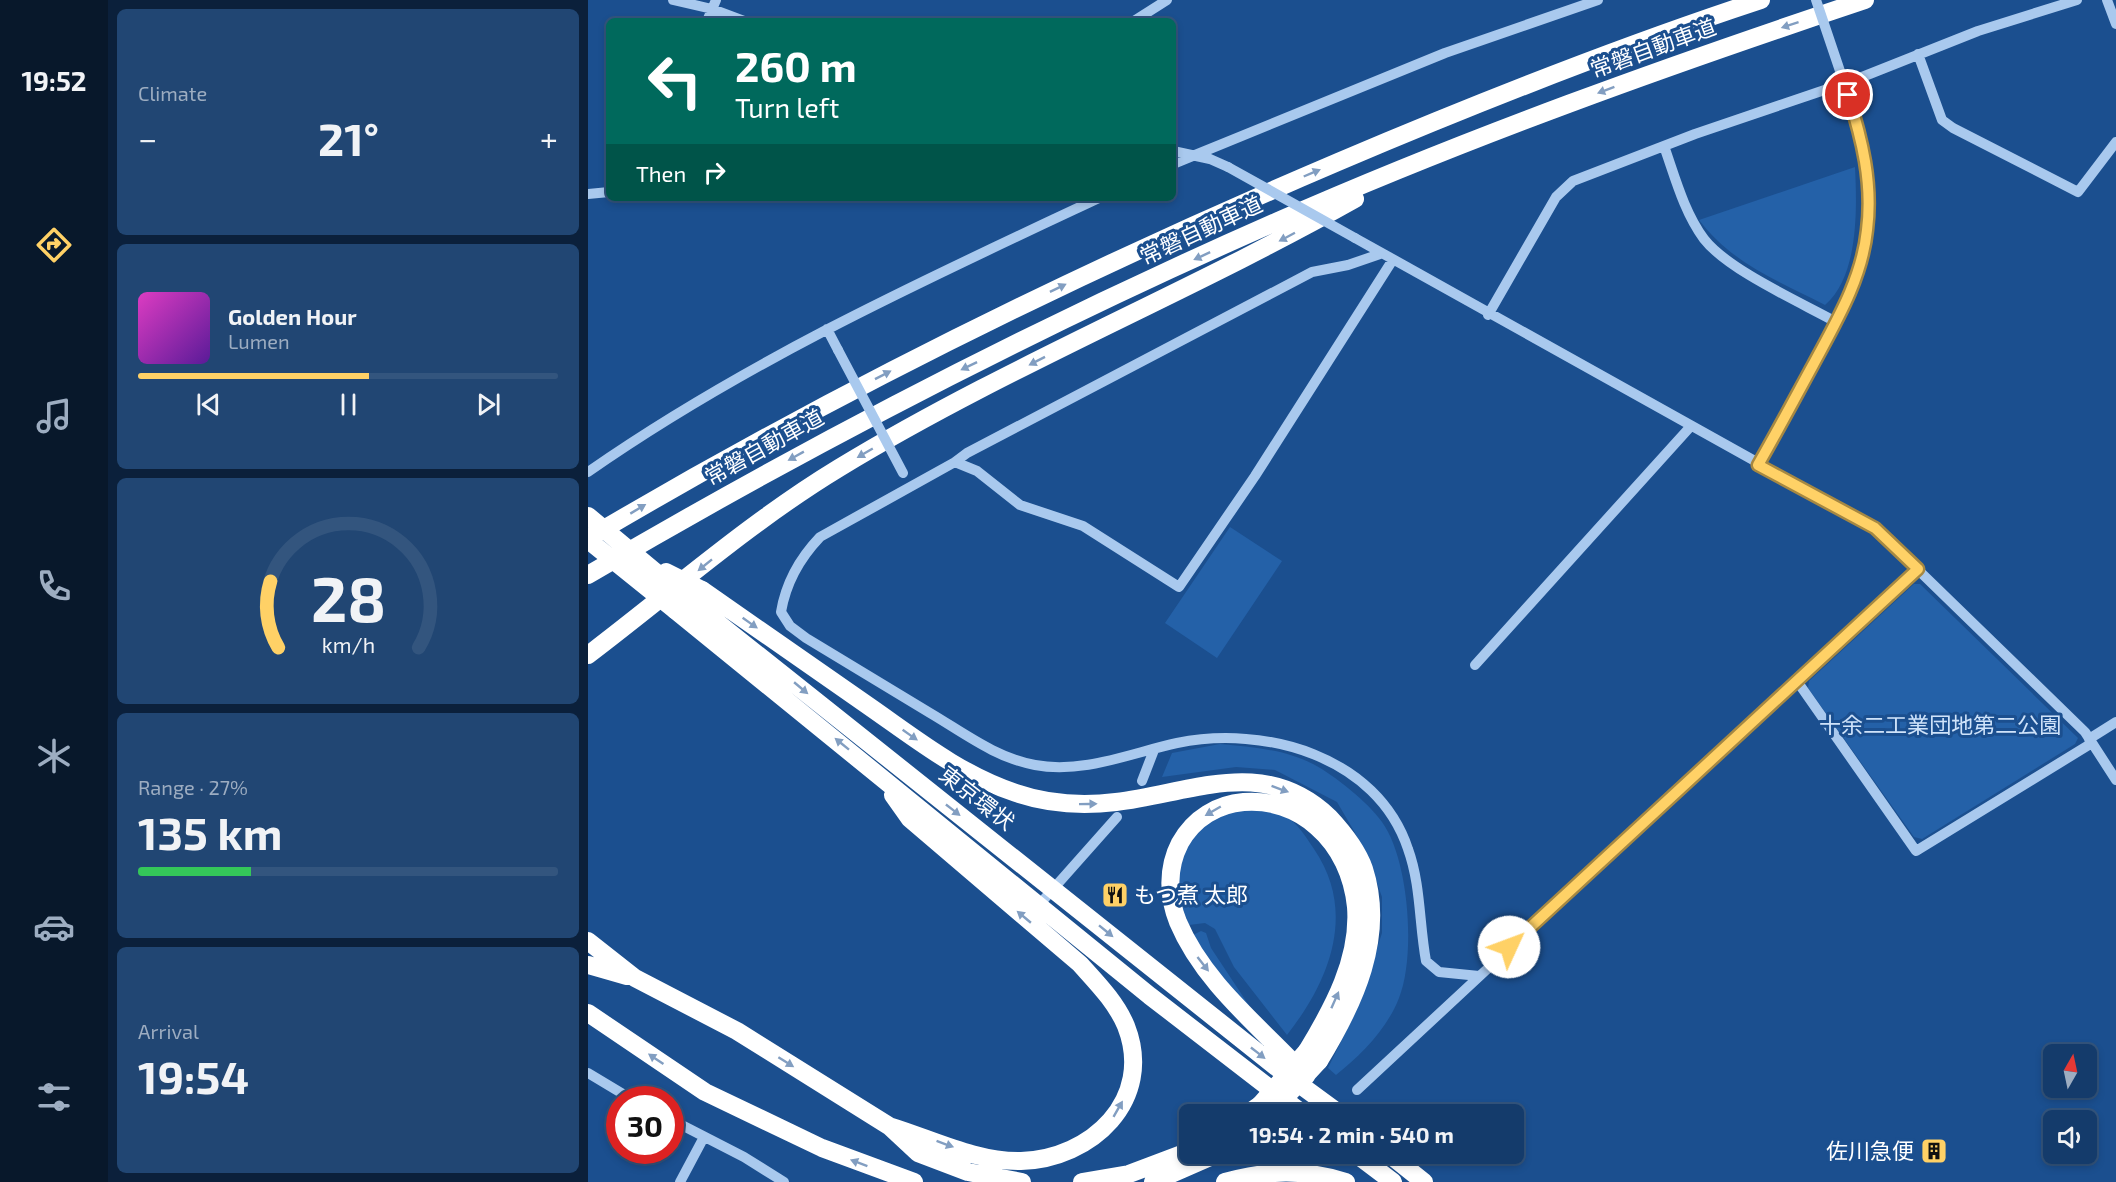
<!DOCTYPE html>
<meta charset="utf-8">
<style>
:root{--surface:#143b6b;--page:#214673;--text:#f1f3f6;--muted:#9dadc1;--line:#33557e;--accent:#ffd166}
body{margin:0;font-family:"Exo 2","Noto Sans JP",sans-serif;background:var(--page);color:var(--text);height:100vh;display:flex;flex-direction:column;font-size:22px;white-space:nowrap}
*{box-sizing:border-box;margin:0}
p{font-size:20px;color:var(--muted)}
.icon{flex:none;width:33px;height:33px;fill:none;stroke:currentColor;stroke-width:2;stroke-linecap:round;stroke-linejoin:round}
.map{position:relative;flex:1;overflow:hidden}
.sheet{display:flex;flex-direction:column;gap:9px;padding:9px;background:#0b203b;width:480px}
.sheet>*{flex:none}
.hud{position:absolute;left:18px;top:18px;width:570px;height:183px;border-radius:9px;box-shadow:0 3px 9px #0003,0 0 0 2px var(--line);background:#00695c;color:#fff;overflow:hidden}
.needle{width:39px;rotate:9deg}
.tools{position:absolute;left:1455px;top:1044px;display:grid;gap:12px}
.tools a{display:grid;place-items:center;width:54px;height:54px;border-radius:9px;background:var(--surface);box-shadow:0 3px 9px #0003,0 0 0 2px var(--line);font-size:30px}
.speed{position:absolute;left:18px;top:1086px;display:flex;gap:12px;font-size:30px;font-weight:700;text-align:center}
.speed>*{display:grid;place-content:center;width:78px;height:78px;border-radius:50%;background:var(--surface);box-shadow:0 3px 9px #0003,0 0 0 2px var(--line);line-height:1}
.speed .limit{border:9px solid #d22;background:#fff;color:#111}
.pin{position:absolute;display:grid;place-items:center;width:51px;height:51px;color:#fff;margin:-26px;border:3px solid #fff;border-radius:50%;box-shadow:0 2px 6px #0007}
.me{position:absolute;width:66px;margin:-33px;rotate:47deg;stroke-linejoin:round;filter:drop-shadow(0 0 4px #0008)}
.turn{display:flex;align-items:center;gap:21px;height:126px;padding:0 30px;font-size:27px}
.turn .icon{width:78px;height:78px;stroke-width:2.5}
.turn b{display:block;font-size:42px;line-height:51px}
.then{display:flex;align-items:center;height:57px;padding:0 30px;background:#0003;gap:12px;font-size:22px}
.big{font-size:45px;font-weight:700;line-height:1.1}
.sheet .widget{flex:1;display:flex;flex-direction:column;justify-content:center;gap:9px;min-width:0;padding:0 21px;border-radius:9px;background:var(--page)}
.sheet .dial{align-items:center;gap:0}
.dial svg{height:156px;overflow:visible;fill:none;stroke:var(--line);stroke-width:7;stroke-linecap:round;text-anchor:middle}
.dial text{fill:var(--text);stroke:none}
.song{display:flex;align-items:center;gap:18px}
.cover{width:72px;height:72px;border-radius:9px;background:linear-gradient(135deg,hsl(310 70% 55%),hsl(270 70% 35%))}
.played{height:6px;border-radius:3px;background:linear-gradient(90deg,var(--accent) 55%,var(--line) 55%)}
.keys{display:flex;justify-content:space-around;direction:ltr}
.heat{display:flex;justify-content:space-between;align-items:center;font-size:33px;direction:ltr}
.charge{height:9px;border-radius:4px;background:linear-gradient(90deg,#34c759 27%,var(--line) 0)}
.trip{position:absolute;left:591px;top:1104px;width:345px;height:60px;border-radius:9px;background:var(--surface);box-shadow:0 3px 9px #0003,0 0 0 2px var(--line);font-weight:700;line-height:60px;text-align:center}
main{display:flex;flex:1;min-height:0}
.menu{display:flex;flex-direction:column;width:108px;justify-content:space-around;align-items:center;background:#08182b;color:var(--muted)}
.menu .icon{width:42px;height:42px}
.menu .selected{color:var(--accent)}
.menu b{font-size:27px;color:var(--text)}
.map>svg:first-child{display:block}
.green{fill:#2461a8}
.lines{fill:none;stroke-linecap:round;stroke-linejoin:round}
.minor{stroke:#a9c9ee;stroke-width:10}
.highway{stroke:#fff;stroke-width:18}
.minor-bridge{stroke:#a9c9ee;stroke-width:10}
.highway-bridge{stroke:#fff;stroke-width:18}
.oneway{fill:#829ec1}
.route-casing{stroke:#a68842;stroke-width:15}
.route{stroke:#ffd166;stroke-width:10}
.labels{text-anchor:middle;stroke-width:6;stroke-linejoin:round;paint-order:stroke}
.street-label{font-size:22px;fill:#fff;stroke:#1b4f8f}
.park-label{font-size:22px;fill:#cfe3fa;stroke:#1b4f8f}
.poi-label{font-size:22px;fill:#fff;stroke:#1b4f8f;text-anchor:start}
</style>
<main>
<nav class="menu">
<b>19:52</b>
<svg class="icon selected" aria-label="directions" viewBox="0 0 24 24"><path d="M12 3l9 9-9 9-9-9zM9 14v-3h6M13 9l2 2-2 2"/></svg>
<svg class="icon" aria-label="music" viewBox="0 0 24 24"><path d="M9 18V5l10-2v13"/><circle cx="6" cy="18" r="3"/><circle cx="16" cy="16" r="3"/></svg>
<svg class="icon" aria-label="phone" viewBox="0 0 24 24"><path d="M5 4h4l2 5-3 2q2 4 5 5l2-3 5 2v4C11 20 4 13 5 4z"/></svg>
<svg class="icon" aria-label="climate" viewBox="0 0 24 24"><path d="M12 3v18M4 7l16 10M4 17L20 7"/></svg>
<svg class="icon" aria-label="car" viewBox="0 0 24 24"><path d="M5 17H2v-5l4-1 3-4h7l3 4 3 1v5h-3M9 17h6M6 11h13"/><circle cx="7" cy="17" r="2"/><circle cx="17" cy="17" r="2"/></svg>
<svg class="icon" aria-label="filters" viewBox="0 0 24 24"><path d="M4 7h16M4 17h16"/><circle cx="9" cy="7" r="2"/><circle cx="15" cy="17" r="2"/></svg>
</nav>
<section class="sheet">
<div class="widget"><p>Climate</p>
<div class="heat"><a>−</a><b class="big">21°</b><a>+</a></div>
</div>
<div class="widget">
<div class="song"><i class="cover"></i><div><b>Golden Hour</b><p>Lumen</p></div></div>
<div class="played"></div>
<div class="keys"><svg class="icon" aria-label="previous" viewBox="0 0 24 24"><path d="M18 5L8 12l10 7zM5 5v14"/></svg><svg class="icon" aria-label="pause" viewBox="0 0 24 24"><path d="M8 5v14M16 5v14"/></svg><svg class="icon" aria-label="next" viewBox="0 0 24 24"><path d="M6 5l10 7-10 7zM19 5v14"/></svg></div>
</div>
<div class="widget dial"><svg viewBox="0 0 100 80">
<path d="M14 69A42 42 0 1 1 86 69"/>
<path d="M14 69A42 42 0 0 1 10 35" stroke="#ffd166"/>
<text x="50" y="56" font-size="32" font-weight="700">28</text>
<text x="50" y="72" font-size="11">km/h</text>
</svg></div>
<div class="widget"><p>Range · 27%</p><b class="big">135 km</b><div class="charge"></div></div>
<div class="widget"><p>Arrival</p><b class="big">19:54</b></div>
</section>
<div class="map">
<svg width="1528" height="1182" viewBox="0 0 1528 1182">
<rect width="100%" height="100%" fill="#1b4f8f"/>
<path class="green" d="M 1267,167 C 1269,208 1271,276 1237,305 C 1188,280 1145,264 1111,220 Z
M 642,527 L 694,561 L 629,658 L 577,623 Z
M 1326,584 L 1332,584 L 1490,738 L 1487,744 L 1334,839 L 1326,837 L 1220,688 L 1221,681 Z
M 632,744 C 663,747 696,749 725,764 C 746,775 780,802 794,822 C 821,859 828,956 811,998 C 799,1029 773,1055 748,1075 L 740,1068 L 769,1009 L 794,933 L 794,897 L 783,866 L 766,831 L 749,802 L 687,770 L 648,767 L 574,777 L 584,753 Z
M 673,808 C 683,812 695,815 703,820 C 712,827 720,840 726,849 C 769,912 742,980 699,1035 L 646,967 L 627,929 L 617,923 L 601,925 L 591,899 L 591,871 L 596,848 L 618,824 L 641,810 Z
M 613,931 L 618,933 L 623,948 L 664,1010 L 639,988 L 605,935 Z"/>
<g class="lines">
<path class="minor" d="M 85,0 L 124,9 L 156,21
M 1519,0 L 1528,24
M 119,21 L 128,0
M 546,21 L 579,0
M 1330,54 L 1354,120 L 1365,128 L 1490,192 L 1528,142
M 1076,146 C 1087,177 1096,212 1116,239 C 1140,270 1212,302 1248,322
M 585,151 L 622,159 L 640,167
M 585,164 L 857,53 L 1010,0
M 0,194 L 21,192
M 767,238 L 1287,528 L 1497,732 L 1528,780
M 804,261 L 667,476 L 591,587 L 495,526 L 432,505 L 389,471 L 367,462 L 232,537 C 212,558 198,582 193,612 L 202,626 L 218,638 C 259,663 301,688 342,713 C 376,733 408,758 447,765 C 495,774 543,753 589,743 C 677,725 789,756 820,849 C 833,885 831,923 838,961 L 851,972 L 891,976
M 900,315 L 968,197 L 985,181 L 1107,134 L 1269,79 L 1390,31 L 1489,0
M 239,329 L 250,350
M 367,462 L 379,453 L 724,272 L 760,265 L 792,254
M 1170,465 C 1188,431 1207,398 1225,364 C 1266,289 1293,235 1275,147 C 1271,123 1261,100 1254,77
M 0,472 C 159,361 336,280 511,198
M 887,665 L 1103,426
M 1209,681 L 1328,851 L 1504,743
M 1501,739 L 1528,722
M 554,781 L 566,750
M 450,906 L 529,817
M 0,1073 L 45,1100
M 769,1090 L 1330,569
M 82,1119 L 156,1157 L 196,1182
M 92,1182 L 116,1137"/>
<path class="highway" d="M 4,536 C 244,394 494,271 750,162 C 889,103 1030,47 1173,0
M 0,575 C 223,444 453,325 690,221 C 881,137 1079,66 1277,0
M 114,590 C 170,629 226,668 282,707 C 328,739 373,775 428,793 C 460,804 494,806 528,802 C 604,793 676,755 741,817 C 755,832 769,849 776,869 C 798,937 766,1004 731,1061
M 101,600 L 692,1070 L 752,1114
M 87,610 L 562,996 L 715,1114
M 0,655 C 83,592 162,522 251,468 C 417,367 598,294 767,199
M 0,941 L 47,978 L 149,1031 L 301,1126 L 330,1153 L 380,1172 L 434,1182
M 0,965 L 39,976
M 0,1013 L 117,1092 L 234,1148 L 326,1182
M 718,1076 C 674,1028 616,984 590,922 C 580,897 579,868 592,843 C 620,792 688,790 729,827 C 752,847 765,876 768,907 C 772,959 745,1008 719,1051
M 659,1114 L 672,1105
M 301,1126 C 344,1139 388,1162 433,1161 C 503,1159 567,1100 538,1026 C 528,1002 509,983 492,964 L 322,819 L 305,795
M 768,1154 L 805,1182
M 801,1154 L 836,1182
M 494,1182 L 541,1174 L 602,1151
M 565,1182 L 629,1154
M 637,1182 C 679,1170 716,1169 758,1182"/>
<path class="minor-bridge" d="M 1228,0 L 1252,71
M 640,167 L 767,238
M 250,350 L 315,473"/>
<path class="highway-bridge" d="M 0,516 L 101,600
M 0,540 L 87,610
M 78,572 L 114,590
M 672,1105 L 719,1051
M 683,1113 L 731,1061"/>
</g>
<defs><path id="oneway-solid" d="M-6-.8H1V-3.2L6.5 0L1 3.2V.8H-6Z" transform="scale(1.5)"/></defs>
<g class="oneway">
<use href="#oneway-solid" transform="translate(1202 25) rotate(162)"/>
<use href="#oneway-solid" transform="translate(1018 90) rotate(159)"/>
<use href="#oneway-solid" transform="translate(724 173) rotate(-23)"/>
<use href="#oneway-solid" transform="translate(699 237) rotate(152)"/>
<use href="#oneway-solid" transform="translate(614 256) rotate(155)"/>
<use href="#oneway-solid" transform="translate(470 288) rotate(-26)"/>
<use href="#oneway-solid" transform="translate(449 361) rotate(153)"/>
<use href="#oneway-solid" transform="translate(381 366) rotate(154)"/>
<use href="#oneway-solid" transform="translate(295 375) rotate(-27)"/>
<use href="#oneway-solid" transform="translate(277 453) rotate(150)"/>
<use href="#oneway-solid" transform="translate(208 456) rotate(151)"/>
<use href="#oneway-solid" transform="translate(50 509) rotate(-31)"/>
<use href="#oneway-solid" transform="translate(117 565) rotate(141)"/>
<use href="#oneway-solid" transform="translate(162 623) rotate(35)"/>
<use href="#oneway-solid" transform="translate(213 688) rotate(40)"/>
<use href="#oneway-solid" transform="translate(322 735) rotate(35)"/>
<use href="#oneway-solid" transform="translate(254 744) rotate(-141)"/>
<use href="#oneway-solid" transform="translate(692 789) rotate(20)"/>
<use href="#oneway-solid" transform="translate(500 804) rotate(-1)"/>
<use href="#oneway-solid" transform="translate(365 810) rotate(38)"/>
<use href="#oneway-solid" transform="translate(625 811) rotate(150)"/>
<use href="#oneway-solid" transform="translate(436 917) rotate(-140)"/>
<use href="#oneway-solid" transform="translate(518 931) rotate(39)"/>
<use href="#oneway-solid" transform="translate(615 964) rotate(52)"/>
<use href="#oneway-solid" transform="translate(747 1000) rotate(-66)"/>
<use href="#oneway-solid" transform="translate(670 1053) rotate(38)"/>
<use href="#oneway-solid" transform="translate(68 1059) rotate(-146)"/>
<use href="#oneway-solid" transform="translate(198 1062) rotate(32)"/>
<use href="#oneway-solid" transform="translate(530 1109) rotate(-60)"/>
<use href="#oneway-solid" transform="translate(357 1144) rotate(20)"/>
<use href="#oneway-solid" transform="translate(271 1163) rotate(-159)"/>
</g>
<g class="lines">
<defs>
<path id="route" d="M 921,947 L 1330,569 L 1287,528 L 1170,465 C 1189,432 1207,398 1225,365 C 1248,322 1274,279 1279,230 C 1285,183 1274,139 1260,95"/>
</defs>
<use href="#route" class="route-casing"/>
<use href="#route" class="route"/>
</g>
<defs>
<symbol id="restaurant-square" viewBox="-11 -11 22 22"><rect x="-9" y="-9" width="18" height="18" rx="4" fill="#ffd166" stroke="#1b4f8f"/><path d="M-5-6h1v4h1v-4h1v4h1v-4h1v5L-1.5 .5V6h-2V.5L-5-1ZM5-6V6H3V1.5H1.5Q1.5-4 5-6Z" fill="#111"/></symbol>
<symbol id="building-square" viewBox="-11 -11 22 22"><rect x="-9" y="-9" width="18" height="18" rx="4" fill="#ffd166" stroke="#1b4f8f"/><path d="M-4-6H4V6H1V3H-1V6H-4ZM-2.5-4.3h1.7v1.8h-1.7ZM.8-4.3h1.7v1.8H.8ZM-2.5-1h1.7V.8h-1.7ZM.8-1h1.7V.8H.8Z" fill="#111"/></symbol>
</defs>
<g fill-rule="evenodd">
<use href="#restaurant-square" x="512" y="880" width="30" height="30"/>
<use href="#building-square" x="1331" y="1136" width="30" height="30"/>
</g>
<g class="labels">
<g class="street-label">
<text transform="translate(1065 48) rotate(-20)" y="8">常磐自動車道</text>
<text transform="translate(613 230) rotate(-25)" y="8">常磐自動車道</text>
<text transform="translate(176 447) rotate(-29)" y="8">常磐自動車道</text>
<text transform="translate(389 798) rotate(38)" y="8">東京環状</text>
</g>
<g class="park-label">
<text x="1352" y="733">十余二工業団地第二公園</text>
</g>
<g class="poi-label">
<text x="546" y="903">もつ煮 太郎</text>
<text x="1326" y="1159" text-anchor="end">佐川急便</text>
</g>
</g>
</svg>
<div class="tools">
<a><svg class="needle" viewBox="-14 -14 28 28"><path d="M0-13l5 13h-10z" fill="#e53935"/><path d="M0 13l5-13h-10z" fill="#9dadc1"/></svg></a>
<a><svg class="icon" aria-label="sound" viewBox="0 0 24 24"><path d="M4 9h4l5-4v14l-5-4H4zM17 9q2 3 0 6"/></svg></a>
</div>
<div class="speed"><div class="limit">30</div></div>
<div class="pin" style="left:1260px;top:95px;background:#d93025"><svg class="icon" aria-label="arrive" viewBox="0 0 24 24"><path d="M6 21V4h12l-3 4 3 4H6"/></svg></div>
<svg class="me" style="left:921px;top:947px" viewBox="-20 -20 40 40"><circle r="19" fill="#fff"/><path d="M0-13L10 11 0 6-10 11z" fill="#ffd166"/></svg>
<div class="trip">19:54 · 2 min · 540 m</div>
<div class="hud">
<div class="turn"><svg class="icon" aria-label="left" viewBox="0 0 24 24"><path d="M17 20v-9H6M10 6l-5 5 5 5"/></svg><div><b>260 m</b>Turn left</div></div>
<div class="then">Then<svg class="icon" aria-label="right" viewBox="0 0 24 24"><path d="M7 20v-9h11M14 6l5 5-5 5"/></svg></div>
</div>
</div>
</main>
